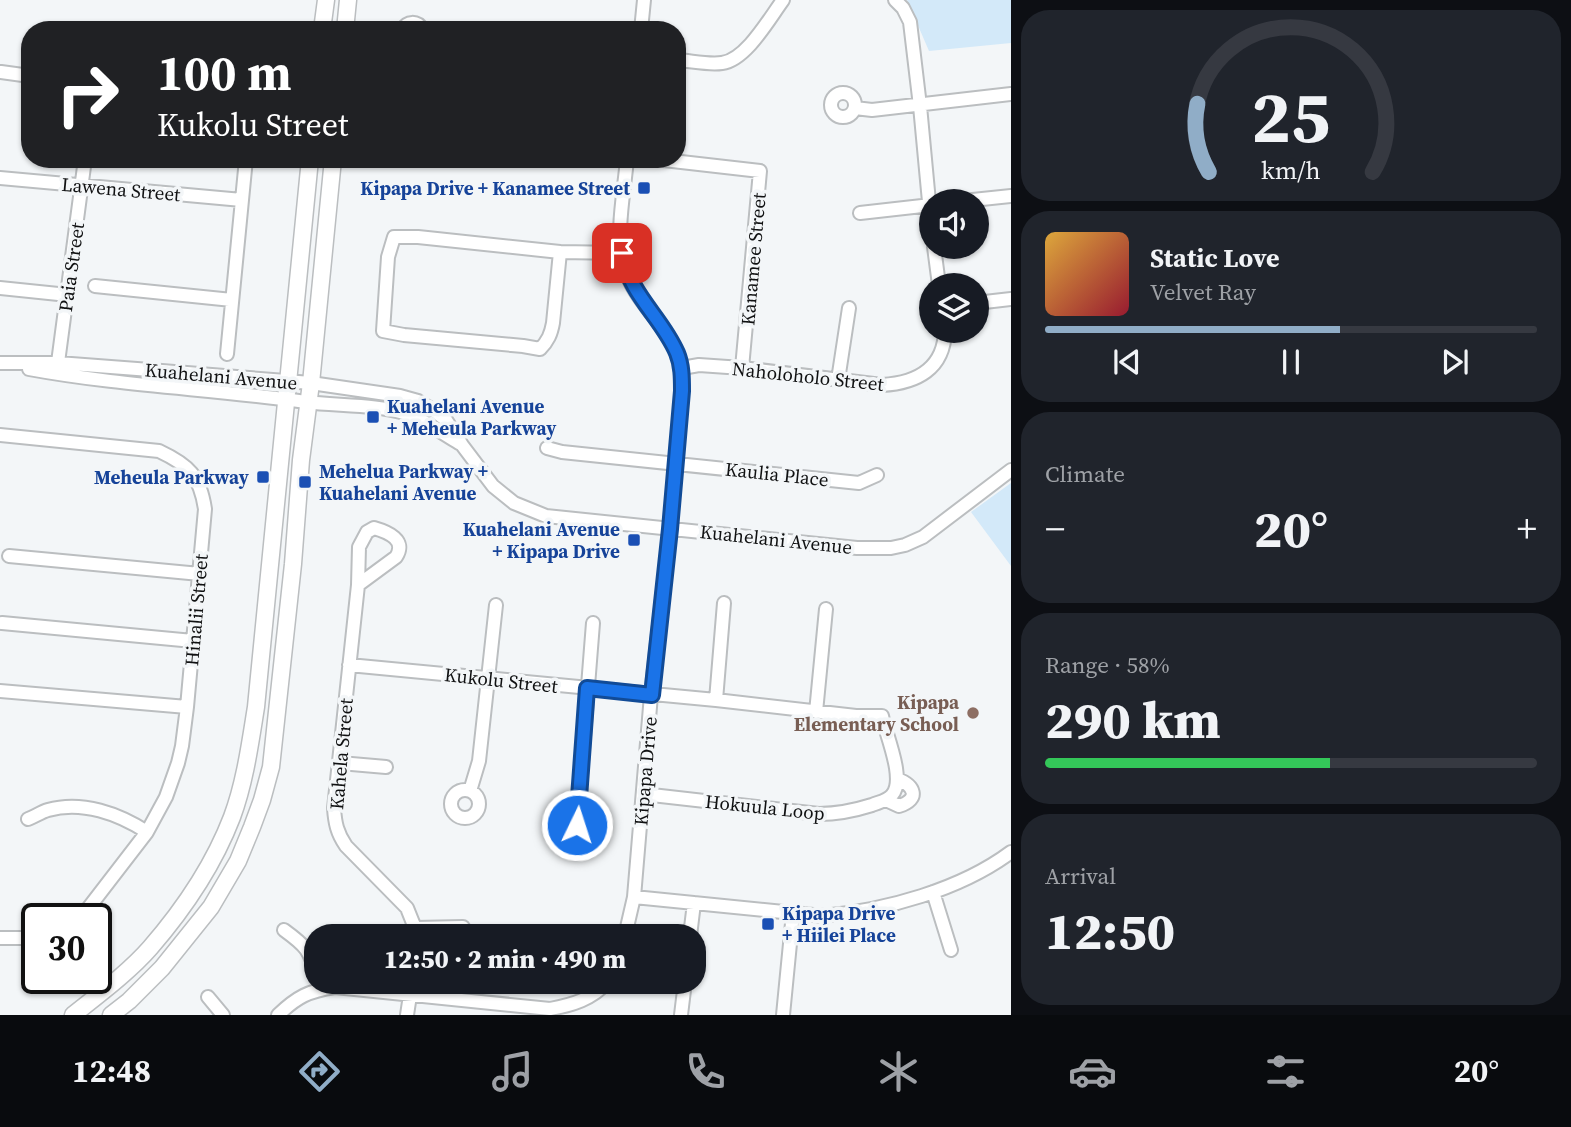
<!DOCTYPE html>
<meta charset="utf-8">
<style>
:root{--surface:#171b24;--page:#20242c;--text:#f1f3f6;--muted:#9ea1a6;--line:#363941;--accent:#90adc7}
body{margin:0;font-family:"Source Serif 4",serif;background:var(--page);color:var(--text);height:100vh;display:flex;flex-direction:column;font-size:26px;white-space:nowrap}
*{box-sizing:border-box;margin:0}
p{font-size:23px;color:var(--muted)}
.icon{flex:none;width:38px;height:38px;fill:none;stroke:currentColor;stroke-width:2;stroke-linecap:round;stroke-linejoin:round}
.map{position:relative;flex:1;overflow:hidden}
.side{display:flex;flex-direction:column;gap:10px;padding:10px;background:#0d0f14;width:560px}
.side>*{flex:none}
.top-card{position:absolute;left:21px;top:21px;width:665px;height:147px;border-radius:28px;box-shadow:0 2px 5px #0004;background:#202124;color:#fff;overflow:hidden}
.fabs{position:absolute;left:919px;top:189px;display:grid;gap:14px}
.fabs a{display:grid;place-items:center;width:70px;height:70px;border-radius:50%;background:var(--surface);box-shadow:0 2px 5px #0004;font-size:35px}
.speed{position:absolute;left:21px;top:903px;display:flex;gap:14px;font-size:35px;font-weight:700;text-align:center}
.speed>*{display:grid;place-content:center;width:91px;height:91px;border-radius:50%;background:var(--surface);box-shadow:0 2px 5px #0004;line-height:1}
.speed .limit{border:4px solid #111;border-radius:10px;background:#fff;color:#111}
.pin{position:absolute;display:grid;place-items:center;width:60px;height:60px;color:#fff;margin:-30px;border-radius:14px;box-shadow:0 4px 10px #0006}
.me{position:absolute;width:77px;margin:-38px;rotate:4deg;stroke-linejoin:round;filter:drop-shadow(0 0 5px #0008)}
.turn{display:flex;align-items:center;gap:24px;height:147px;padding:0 21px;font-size:32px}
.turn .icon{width:91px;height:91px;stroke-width:2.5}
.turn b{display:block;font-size:49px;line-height:60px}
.big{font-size:52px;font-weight:800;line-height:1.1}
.side .card{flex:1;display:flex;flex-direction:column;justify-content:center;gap:10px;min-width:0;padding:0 24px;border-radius:28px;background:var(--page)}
.side .dial{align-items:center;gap:0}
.dial svg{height:182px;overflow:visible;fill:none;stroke:var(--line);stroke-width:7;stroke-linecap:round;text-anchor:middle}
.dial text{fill:var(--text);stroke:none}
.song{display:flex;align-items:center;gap:21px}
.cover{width:84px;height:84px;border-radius:10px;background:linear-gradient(135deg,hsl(40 70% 55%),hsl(350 70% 35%))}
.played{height:7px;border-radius:4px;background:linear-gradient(90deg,var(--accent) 60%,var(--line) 60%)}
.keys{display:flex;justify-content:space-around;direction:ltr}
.heat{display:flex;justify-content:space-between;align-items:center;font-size:38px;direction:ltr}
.charge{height:10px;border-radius:5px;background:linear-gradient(90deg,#34c759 58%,var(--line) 0)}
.trip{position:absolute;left:304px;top:924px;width:402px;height:70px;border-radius:28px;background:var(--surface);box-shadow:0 2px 5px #0004;font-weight:800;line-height:70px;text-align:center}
.tab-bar{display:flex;height:112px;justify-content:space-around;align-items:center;background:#090b0e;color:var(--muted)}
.tab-bar .icon{width:49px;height:49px}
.tab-bar .on{color:var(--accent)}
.tab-bar b{font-size:32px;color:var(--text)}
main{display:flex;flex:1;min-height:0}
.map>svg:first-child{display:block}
.green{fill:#d3e9f9}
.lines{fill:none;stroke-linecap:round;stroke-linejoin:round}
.minor-casing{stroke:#bbbec0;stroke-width:16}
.major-casing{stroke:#bbbec0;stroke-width:19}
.minor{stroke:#fff;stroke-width:12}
.major{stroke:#fff;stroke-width:16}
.route-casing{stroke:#114b97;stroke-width:18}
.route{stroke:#1a73e8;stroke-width:12}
.transit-dot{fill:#1a4fb4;stroke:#f3f6f8;stroke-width:2.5}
.education-dot{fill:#8d6e63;stroke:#f3f6f8;stroke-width:2.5}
.labels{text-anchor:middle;stroke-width:7;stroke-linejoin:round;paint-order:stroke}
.transit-label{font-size:19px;font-weight:bold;fill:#164399;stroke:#f3f6f8;text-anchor:end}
.street-label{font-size:19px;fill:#101112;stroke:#f3f6f8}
.education-label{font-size:19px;font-weight:bold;fill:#785e54;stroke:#f3f6f8;text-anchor:end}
</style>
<main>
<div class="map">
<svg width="1011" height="1015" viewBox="0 0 1011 1015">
<rect width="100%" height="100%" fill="#f3f6f8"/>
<path class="green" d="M 907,0 L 1011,0 L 1011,43 L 929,51 Z
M 1011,483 L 1011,566 L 971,512 Z"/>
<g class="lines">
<defs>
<path id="minor" d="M 895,0 L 903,8 L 910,22 L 920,106 L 931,223
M 402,30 C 407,21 417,20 423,30
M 641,30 L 644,0
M 677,60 C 692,61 708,65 722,63 C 746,60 769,19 783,0
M 1,72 L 30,76
M831 105a12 12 0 1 1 24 0a12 12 0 1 1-24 0Z
M 855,108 L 872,110 L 1011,94
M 655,159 L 760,171 L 742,368
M 0,178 L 242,200
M 963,201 L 1011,196
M 860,213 L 931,205
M 394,237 L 418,237 L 560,252 L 553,323 C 551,334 548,341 540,349 L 523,346 L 404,335 L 383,331 L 388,257 Z
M 934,247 L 939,285
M 560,252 L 622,253
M 95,286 L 232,300
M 0,288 L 68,295
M 976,303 L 1011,299
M 227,354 L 246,159
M 0,363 L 58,363 L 137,369 L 311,383 L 400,396 L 418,401 L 433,410 L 446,420 L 462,445 L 493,486 L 514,503 L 546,516 L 857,548 L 891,548 L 905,545 L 923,537 L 1011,470
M 682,368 L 699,365 L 742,368 L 882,385 C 917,383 944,369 945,331
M 29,369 C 121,386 214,389 306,402 C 338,406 377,404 407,414 C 426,421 442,433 459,443
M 57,370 L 85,159
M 838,380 L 849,308
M 0,435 L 159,451 C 189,465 200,476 205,509 L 187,707 L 182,746 L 178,763 L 166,797 L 147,832 L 80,919
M 547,448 L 562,452 L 859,483 L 877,475
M 9,556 L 200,574
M 358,585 L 396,557 C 407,540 388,532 374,528 L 367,532 L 359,547 L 358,585 L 334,808 C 335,823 337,833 346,846 L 407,908 L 415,928 L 415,936
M 2,623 L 193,641
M 349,665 L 716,700 L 856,716 L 882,716 C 886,735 906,780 892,795 C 887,801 879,802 872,805 C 853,811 839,814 819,814 L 643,794
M 0,691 L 187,707
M 716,700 L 724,603
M 816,712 L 826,609
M 340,763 L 386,767
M451 804a14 14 0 1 1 28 0a14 14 0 1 1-28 0Z
M 470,791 L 479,761 L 496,605
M 886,800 L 899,806 C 921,799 914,785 897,779
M 28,819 C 34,817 41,812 48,810 C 82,800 119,814 147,832
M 577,825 L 593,623
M 933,892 L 951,950
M 634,897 L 823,916 C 886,910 960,890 1011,852
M 415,928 L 463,927
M 284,930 C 306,946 310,950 317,977
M 625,936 L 634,897 L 651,695 L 670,529 L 682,391 C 682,378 682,365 677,353 C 664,322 633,300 624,266 C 615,233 624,194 627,159
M 690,936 L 694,903
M 0,938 L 37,938
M 208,997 L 223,1015
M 278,1015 C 297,997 308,991 335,987 L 550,1009 C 572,1005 593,999 607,982
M 407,1015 L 412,982
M 681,1015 L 685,982
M 783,1015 L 793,913"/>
<path id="major" d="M 322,30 L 326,0
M 345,30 L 348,0
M 73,1015 C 98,995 129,972 150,948 C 183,910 214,864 232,817 C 245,782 250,744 256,707 L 310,159
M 111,1015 L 129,1001 L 162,968 L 211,907 L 238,861 L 252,827 L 262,800 L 271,767 L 293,564 L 301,460 L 311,383 L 333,159"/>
</defs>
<use href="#minor" class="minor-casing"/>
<use href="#major" class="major-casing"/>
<use href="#minor" class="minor"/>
<use href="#major" class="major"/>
</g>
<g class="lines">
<defs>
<path id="route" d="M 577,825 L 587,688 L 652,695 L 670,529 L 682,391 C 682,378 682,365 677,353 C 661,316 630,296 622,253"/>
</defs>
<use href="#route" class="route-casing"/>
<use href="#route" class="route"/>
</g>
<g class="transit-dot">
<rect x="637" y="181" width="14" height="14" rx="3.5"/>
<rect x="366" y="410" width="14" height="14" rx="3.5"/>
<rect x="256" y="470" width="14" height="14" rx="3.5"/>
<rect x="298" y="475" width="14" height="14" rx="3.5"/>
<rect x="627" y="533" width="14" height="14" rx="3.5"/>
<rect x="761" y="917" width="14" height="14" rx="3.5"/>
</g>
<circle class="education-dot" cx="973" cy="713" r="7"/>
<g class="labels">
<g class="transit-label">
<text x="630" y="195">Kipapa Drive + Kanamee Street</text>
<text x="387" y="413" text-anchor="start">Kuahelani Avenue<tspan x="387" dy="22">+ Meheula Parkway</tspan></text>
<text x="319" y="478" text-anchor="start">Mehelua Parkway +<tspan x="319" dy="22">Kuahelani Avenue</tspan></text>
<text x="249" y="484">Meheula Parkway</text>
<text x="620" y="536">Kuahelani Avenue<tspan x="620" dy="22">+ Kipapa Drive</tspan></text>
<text x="782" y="920" text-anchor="start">Kipapa Drive<tspan x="782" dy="22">+ Hiilei Place</tspan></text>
</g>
<g class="street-label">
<text transform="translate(121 189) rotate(5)" y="7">Lawena Street</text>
<text transform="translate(753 259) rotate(-85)" y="7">Kanamee Street</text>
<text transform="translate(71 267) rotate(-82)" y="7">Paia Street</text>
<text transform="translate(221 376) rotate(5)" y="7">Kuahelani Avenue</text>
<text transform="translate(808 376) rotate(6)" y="7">Naholoholo Street</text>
<text transform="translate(777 474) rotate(6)" y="7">Kaulia Place</text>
<text transform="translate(776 539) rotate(6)" y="7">Kuahelani Avenue</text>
<text transform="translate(196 610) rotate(-85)" y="7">Hinalii Street</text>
<text transform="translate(501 680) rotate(6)" y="7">Kukolu Street</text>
<text transform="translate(341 754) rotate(-85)" y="7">Kahela Street</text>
<text transform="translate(645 771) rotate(-85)" y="7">Kipapa Drive</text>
<text transform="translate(765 807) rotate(6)" y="7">Hokuula Loop</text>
</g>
<g class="education-label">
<text x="959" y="709">Kipapa<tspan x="959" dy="22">Elementary School</tspan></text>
</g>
</g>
</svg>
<div class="fabs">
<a><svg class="icon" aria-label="sound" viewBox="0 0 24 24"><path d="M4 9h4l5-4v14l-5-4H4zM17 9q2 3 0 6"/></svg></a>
<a><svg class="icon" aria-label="layers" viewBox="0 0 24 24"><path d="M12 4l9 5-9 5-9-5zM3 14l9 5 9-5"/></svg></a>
</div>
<div class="speed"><div class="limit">30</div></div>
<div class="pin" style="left:622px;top:253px;background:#d93025"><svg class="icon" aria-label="arrive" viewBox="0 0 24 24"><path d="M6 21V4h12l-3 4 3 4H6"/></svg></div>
<svg class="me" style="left:577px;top:825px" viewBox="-20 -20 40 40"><circle r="17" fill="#1a73e8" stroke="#fff" stroke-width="3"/><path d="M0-11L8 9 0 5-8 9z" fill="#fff"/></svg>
<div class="trip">12:50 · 2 min · 490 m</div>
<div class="top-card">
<div class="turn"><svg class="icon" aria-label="right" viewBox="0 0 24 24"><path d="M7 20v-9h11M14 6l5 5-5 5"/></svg><div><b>100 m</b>Kukolu Street</div></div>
</div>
</div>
<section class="side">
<div class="card dial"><svg viewBox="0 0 100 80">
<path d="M14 69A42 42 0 1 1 86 69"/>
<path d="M14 69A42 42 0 0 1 9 39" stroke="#90adc7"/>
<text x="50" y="56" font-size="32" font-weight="700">25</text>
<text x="50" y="72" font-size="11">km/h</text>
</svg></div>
<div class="card">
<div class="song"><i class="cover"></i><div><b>Static Love</b><p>Velvet Ray</p></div></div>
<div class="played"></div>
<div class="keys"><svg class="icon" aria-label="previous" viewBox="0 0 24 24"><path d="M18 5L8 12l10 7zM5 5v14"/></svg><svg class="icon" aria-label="pause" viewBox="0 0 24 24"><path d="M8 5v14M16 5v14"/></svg><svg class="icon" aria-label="next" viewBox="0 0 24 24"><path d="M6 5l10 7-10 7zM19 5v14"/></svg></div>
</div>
<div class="card"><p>Climate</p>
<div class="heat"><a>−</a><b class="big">20°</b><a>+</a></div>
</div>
<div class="card"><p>Range · 58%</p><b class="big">290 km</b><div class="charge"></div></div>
<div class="card"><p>Arrival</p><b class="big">12:50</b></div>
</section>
</main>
<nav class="tab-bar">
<b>12:48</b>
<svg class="icon on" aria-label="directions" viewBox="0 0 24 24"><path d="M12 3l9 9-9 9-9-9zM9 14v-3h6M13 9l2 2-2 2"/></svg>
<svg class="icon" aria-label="music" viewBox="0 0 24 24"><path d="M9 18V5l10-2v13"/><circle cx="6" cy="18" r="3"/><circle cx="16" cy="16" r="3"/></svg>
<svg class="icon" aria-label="phone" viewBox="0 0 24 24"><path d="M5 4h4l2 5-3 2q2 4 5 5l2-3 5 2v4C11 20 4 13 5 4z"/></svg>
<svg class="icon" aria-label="climate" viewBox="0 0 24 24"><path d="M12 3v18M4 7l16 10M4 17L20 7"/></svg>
<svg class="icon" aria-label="car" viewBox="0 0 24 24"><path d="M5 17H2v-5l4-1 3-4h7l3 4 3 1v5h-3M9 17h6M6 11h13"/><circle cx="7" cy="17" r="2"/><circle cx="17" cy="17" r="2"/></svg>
<svg class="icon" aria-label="filters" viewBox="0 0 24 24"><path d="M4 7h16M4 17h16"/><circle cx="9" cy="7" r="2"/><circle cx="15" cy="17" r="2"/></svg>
<b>20°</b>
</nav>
